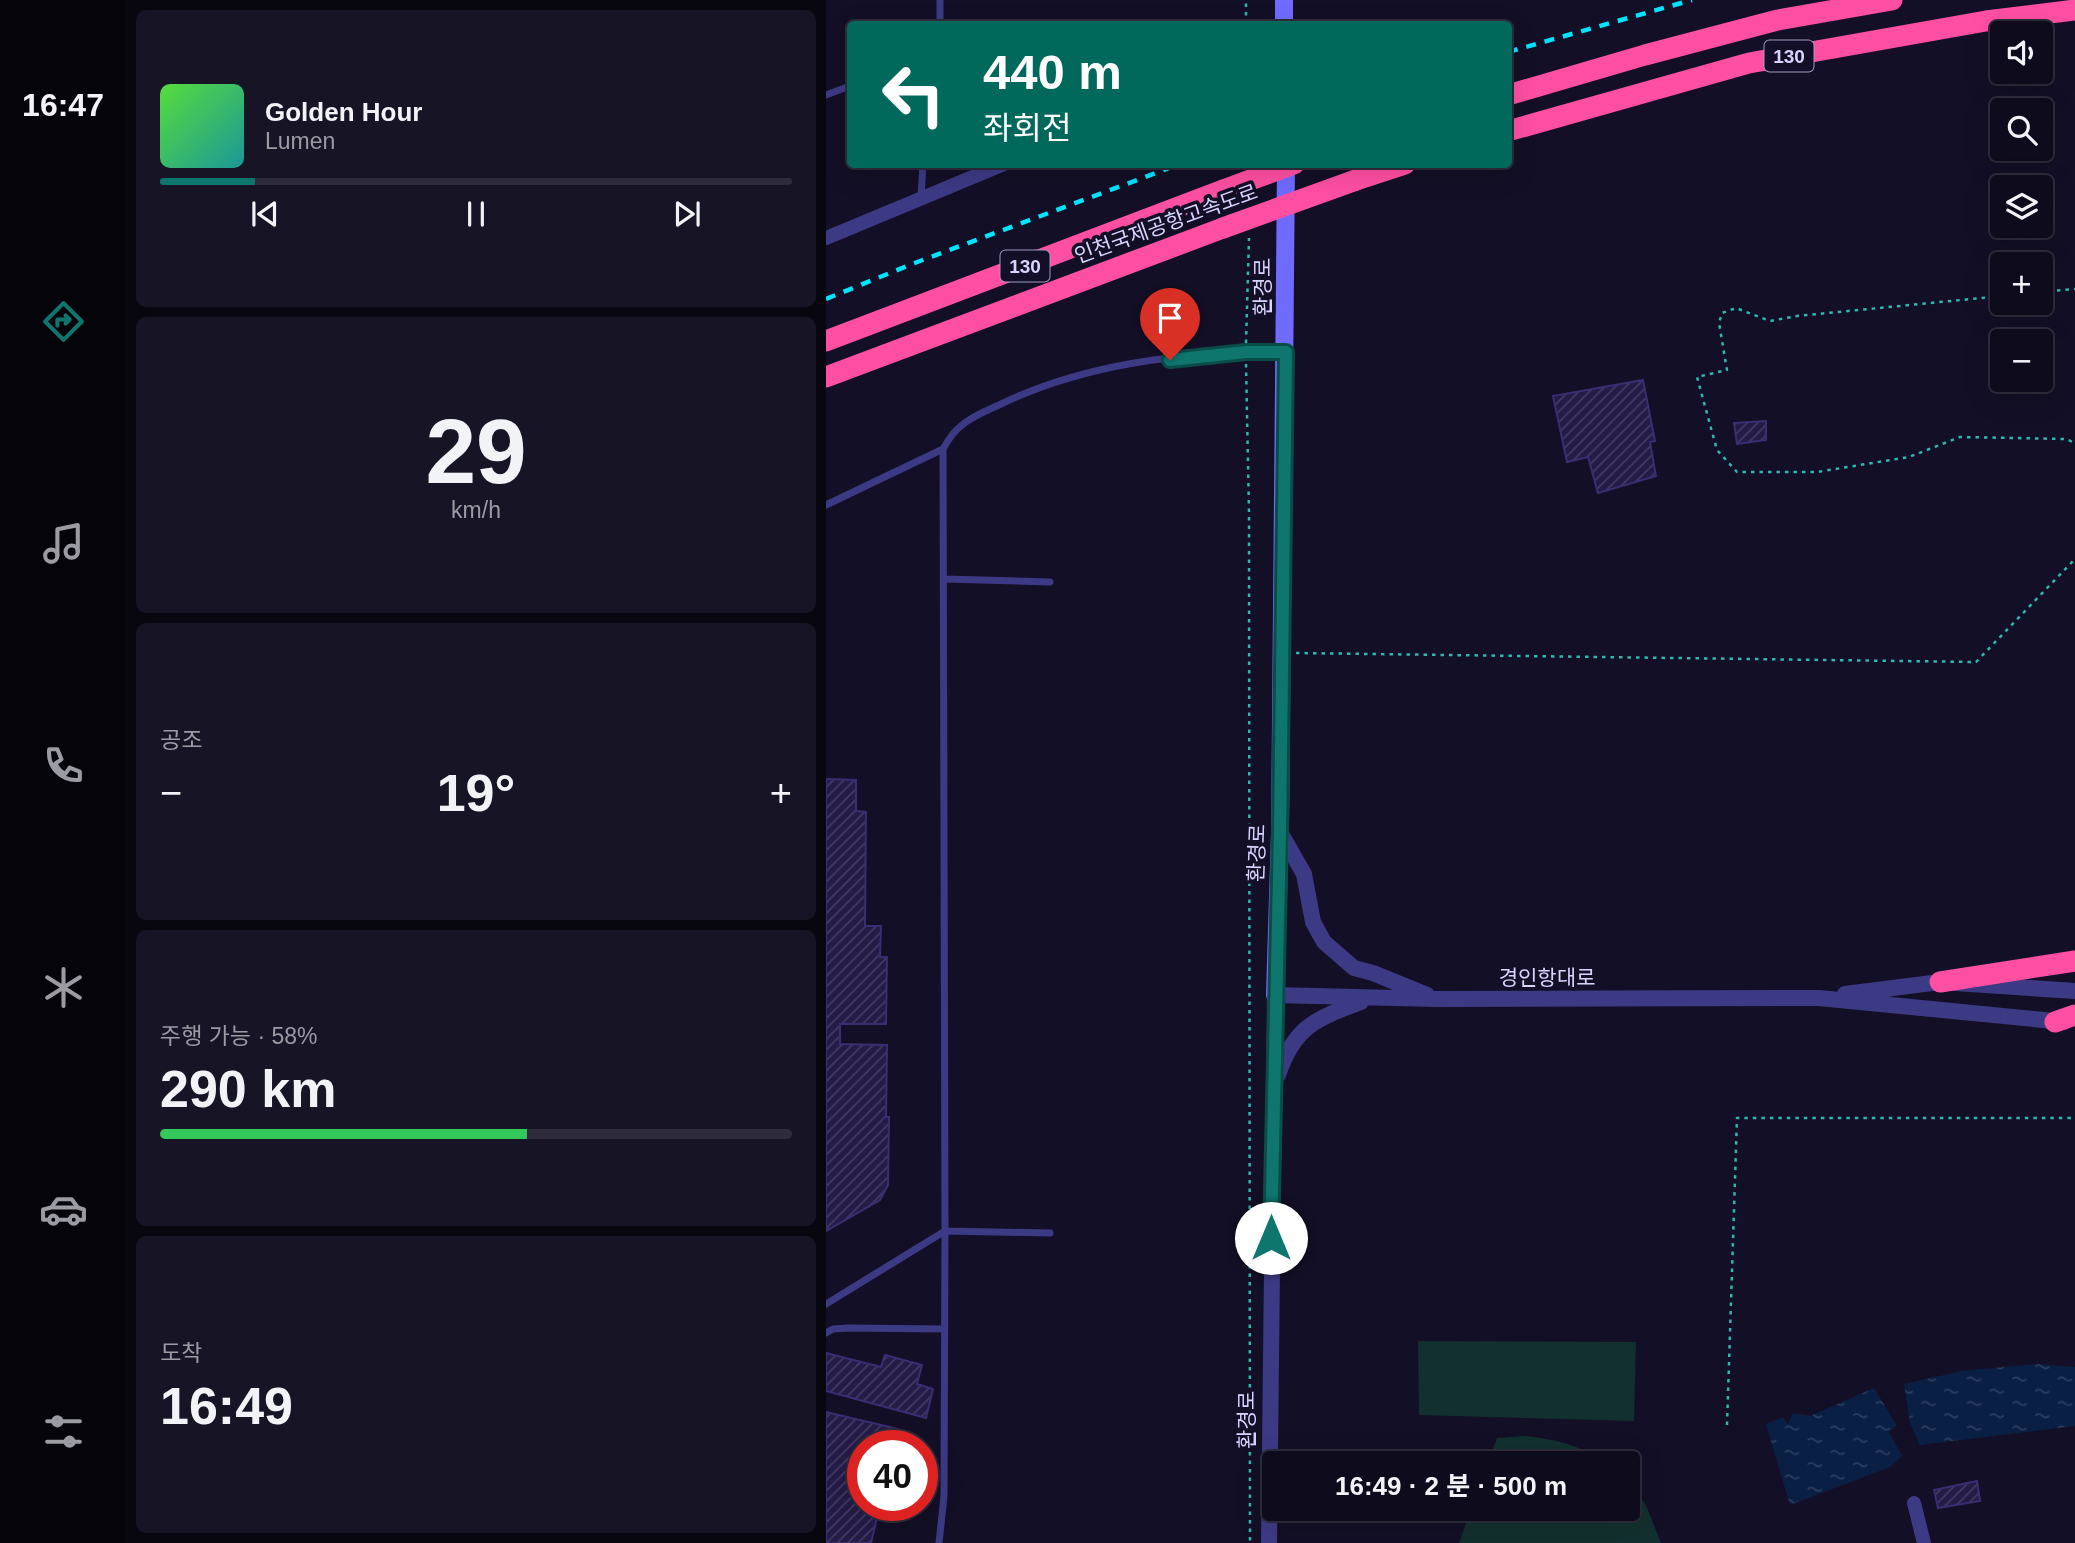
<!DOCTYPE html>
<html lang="ko">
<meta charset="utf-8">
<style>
:root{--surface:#0e0b1c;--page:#171425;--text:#f1f3f6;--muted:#9b9ba3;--line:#2e2b3b;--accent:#0f766e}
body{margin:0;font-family:Arial,"Noto Sans KR",sans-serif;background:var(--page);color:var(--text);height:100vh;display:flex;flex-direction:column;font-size:26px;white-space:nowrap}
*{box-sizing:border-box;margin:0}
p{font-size:23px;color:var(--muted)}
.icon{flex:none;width:38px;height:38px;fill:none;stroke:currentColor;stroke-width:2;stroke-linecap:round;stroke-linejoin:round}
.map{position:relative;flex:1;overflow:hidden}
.side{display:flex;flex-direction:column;gap:10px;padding:10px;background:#08060f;width:700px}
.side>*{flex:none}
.guide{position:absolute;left:21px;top:21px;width:665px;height:147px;border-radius:7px;box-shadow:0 7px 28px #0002,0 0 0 2px var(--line);background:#00695c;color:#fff;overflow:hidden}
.controls{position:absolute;left:1164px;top:21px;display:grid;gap:14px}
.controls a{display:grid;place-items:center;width:63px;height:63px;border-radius:7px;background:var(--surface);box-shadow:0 7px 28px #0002,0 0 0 2px var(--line);font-size:35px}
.speed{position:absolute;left:21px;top:1430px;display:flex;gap:14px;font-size:35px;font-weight:700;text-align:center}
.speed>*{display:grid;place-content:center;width:91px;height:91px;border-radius:50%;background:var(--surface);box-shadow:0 7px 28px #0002,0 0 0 2px var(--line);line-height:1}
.speed .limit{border:10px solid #d22;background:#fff;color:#111}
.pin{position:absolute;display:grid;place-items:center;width:60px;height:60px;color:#fff;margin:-72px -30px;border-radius:50% 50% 50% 0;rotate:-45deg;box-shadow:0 0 7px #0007}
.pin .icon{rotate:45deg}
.me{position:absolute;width:77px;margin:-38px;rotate:0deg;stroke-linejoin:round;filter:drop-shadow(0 0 5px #0008)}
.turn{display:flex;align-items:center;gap:24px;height:147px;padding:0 21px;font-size:32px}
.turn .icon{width:91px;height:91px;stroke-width:2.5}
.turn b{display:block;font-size:49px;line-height:60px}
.big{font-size:52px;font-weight:700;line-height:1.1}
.side .card{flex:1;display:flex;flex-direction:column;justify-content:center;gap:10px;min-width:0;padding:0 24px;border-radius:10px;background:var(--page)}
.side .dial{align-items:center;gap:0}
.dial b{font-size:91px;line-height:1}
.song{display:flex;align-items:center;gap:21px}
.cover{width:84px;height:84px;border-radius:10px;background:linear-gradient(135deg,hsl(110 70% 55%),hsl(180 70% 35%))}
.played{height:7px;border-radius:4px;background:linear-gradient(90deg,var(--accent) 15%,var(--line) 15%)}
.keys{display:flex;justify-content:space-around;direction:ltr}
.heat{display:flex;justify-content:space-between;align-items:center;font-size:38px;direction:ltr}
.charge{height:10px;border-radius:5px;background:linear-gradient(90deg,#34c759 58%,var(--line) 0)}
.trip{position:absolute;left:436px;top:1451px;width:378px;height:70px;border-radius:7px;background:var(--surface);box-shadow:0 7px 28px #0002,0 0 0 2px var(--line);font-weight:700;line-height:70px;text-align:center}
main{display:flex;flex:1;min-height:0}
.tabs{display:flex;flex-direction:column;width:126px;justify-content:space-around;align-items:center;background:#06040b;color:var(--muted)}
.tabs .icon{width:49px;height:49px}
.tabs .on{color:var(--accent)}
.tabs b{font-size:32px;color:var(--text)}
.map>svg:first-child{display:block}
.park{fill:#12302f}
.water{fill:url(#water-ripples)}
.building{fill:url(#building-hatch);stroke:#3b2d73;stroke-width:2}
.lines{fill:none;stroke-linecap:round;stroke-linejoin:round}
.path{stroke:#2fb8b0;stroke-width:2.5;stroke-dasharray:3.5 5;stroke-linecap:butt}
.service{stroke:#3d3a85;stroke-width:7}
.minor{stroke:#3d3a85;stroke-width:14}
.tertiary{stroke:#3d3a85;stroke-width:16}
.secondary{stroke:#6f6bff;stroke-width:18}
.motorway{stroke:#ff4fa3;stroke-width:21}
.rail{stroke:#00e5ff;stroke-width:4.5;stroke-dasharray:10 9;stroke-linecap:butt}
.motorway-bridge{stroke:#ff4fa3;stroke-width:21}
.route-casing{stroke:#0a4d48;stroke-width:18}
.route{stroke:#0f766e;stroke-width:12}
.labels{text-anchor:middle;stroke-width:7;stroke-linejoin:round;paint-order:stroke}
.shield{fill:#130f26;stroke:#9e99be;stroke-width:2}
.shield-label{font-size:19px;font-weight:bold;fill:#d9d4ff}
.street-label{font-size:21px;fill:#d9d4ff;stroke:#130f26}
</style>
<main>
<nav class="tabs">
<b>16:47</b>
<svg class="icon on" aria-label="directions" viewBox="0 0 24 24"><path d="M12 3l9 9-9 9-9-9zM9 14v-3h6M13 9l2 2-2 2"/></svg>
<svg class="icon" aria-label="music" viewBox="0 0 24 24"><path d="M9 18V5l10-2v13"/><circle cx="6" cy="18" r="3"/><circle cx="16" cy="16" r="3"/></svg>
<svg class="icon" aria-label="phone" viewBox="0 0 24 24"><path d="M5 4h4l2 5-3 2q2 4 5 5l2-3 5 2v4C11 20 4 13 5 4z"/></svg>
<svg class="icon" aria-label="climate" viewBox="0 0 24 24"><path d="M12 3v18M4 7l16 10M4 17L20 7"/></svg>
<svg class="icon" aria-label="car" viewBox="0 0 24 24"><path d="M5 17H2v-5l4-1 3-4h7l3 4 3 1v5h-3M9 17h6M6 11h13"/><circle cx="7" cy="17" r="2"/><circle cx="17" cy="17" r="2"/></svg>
<svg class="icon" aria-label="filters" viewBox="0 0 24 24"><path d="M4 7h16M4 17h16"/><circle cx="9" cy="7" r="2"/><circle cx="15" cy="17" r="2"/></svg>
</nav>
<section class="side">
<div class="card">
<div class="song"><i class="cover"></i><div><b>Golden Hour</b><p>Lumen</p></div></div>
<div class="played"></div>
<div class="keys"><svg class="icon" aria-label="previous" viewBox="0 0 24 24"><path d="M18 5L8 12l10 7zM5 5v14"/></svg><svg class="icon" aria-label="pause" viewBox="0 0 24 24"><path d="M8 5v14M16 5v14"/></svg><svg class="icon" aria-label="next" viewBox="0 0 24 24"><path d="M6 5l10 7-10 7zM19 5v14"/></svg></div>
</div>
<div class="card dial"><b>29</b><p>km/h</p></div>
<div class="card"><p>공조</p>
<div class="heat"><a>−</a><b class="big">19°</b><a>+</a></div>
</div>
<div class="card"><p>주행 가능 · 58%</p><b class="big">290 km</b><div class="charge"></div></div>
<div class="card"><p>도착</p><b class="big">16:49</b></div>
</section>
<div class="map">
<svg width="1249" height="1543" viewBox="0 0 1249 1543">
<defs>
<pattern id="water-ripples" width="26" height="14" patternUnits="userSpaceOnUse" patternTransform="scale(1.75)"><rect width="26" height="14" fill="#0a1f44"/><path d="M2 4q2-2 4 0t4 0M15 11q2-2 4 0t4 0" fill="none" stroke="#2d3f60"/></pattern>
<pattern id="building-hatch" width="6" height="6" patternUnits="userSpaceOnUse" patternTransform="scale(1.75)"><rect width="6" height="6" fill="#241b47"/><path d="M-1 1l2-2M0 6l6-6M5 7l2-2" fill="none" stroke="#433b63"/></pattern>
</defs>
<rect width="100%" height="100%" fill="#130f26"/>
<path class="park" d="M 592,1341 L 810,1342 L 808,1421 L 593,1415 Z
M 698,1436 C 728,1439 755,1445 779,1463 L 662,1463 L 671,1438 Z
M 802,1482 L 820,1505 L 835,1543 L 633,1543 L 645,1509 L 802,1508 Z"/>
<path class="water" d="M 1211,1364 L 1249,1367 L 1249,1426 L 1094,1445 L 1084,1423 L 1078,1384 L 1136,1371 Z
M 1048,1388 L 1071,1426 L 1063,1432 L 1076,1456 L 1064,1467 L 964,1505 L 940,1424 L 957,1417 L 962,1425 L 967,1413 L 984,1416 Z"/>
<path class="building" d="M 817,380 L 829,441 L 824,442 L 830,476 L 772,493 L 762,457 L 741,462 L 727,396 Z
M 940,421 L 940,440 L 911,444 L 908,423 Z
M 0,779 L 30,780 L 30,811 L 40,812 L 39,926 L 55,926 L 54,957 L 61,957 L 60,1024 L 14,1024 L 14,1044 L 61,1045 L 60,1117 L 63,1117 L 62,1185 L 54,1200 L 0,1231 Z
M 0,1353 L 55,1367 L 59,1355 L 96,1365 L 91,1384 L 107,1389 L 100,1418 L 0,1391 Z
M 0,1412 L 72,1429 L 69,1446 L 37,1446 L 37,1505 L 54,1505 L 45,1543 L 0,1543 Z
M 1151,1481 L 1154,1501 L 1112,1508 L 1108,1490 Z"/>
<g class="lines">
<path class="path" d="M 420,24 L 420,0
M 1214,292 L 1249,289
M 1176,296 L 971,316 L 944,321 L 910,308 L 896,313 L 893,323 L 901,370 L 871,377 L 891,450 L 911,472 L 991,472 L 1083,457 L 1134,437 L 1240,439 L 1249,443
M 420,343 L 423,238
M 420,364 L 423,512 L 424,1543
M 470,653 L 1150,662 L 1249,559
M 901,1425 L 911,1118 L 1249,1118"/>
<path class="service" d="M 114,24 L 114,0
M 0,95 L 24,86
M 95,197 L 97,164
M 0,505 L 117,449
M 118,579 L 224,582
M 0,1304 L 119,1231 L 224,1233
M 0,1333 L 7,1329 L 22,1328 L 118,1329
M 113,1543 L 118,1496 L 119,1231 L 117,449 C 131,422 149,416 175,404 C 260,363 365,351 459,352"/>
<path class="minor" d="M 0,238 L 178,164
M 1088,1503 L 1098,1543"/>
<path class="tertiary" d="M 454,832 L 478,874 L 487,922 L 498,942 L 528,968 L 547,973 L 601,995
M 1019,994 L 1114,982 L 1249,991
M 452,1075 C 468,1027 489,1019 535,1002
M 443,1543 L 449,995 L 610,999 L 993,998 L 1238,1022"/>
<path class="secondary" d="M 458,0 L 458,24
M 449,995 L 454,832 L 460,164"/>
<path class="motorway" d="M 682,95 L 819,55 L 952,20 L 1066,0
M 682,131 L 923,63 L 1160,21 L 1249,10
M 530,180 L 579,164
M 0,341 L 397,190
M 0,377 L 397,228
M 1114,982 L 1249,961
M 1229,1022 L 1249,1015"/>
<path class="rail" d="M 682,52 L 866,0
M 0,299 L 86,264 L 354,164"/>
<path class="motorway-bridge" d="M 397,190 L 468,164
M 397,228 L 530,180"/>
</g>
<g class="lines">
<defs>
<path id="route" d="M 344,360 L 420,352 L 460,352 L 454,832 L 445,1238"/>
</defs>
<use href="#route" class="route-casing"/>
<use href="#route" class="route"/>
</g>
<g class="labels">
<g class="shield">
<rect x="938.5" y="40.5" width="49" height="31" rx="5"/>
<rect x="174.5" y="250.5" width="49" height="31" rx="5"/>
</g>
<g class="shield-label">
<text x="963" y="63">130</text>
<text x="199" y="273">130</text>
</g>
<g class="street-label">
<text transform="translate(340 224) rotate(-20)" y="7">인천국제공항고속도로</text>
<text transform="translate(437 287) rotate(-90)" y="7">환경로</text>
<text transform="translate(431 853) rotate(-88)" y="7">환경로</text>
<text x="721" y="985">경인항대로</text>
<text transform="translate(421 1420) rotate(-90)" y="7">환경로</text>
</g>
</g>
</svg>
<div class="controls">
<a><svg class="icon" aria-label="sound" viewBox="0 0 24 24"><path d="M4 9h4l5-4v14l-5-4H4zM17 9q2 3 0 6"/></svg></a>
<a><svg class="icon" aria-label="search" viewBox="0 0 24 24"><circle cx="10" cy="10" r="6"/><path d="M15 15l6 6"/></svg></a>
<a><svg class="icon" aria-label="layers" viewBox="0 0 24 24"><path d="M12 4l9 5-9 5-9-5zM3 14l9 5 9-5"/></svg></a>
<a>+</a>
<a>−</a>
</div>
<div class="speed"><div class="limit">40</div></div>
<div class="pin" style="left:344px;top:360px;background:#d93025"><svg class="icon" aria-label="arrive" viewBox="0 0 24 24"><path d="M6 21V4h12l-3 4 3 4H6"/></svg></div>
<svg class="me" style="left:445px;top:1238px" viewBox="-20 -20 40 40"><circle r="19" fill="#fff"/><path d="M0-13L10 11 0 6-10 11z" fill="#0f766e"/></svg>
<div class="trip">16:49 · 2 분 · 500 m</div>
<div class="guide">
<div class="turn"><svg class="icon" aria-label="left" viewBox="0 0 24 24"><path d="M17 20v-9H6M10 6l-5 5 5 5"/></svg><div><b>440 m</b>좌회전</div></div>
</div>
</div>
</main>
